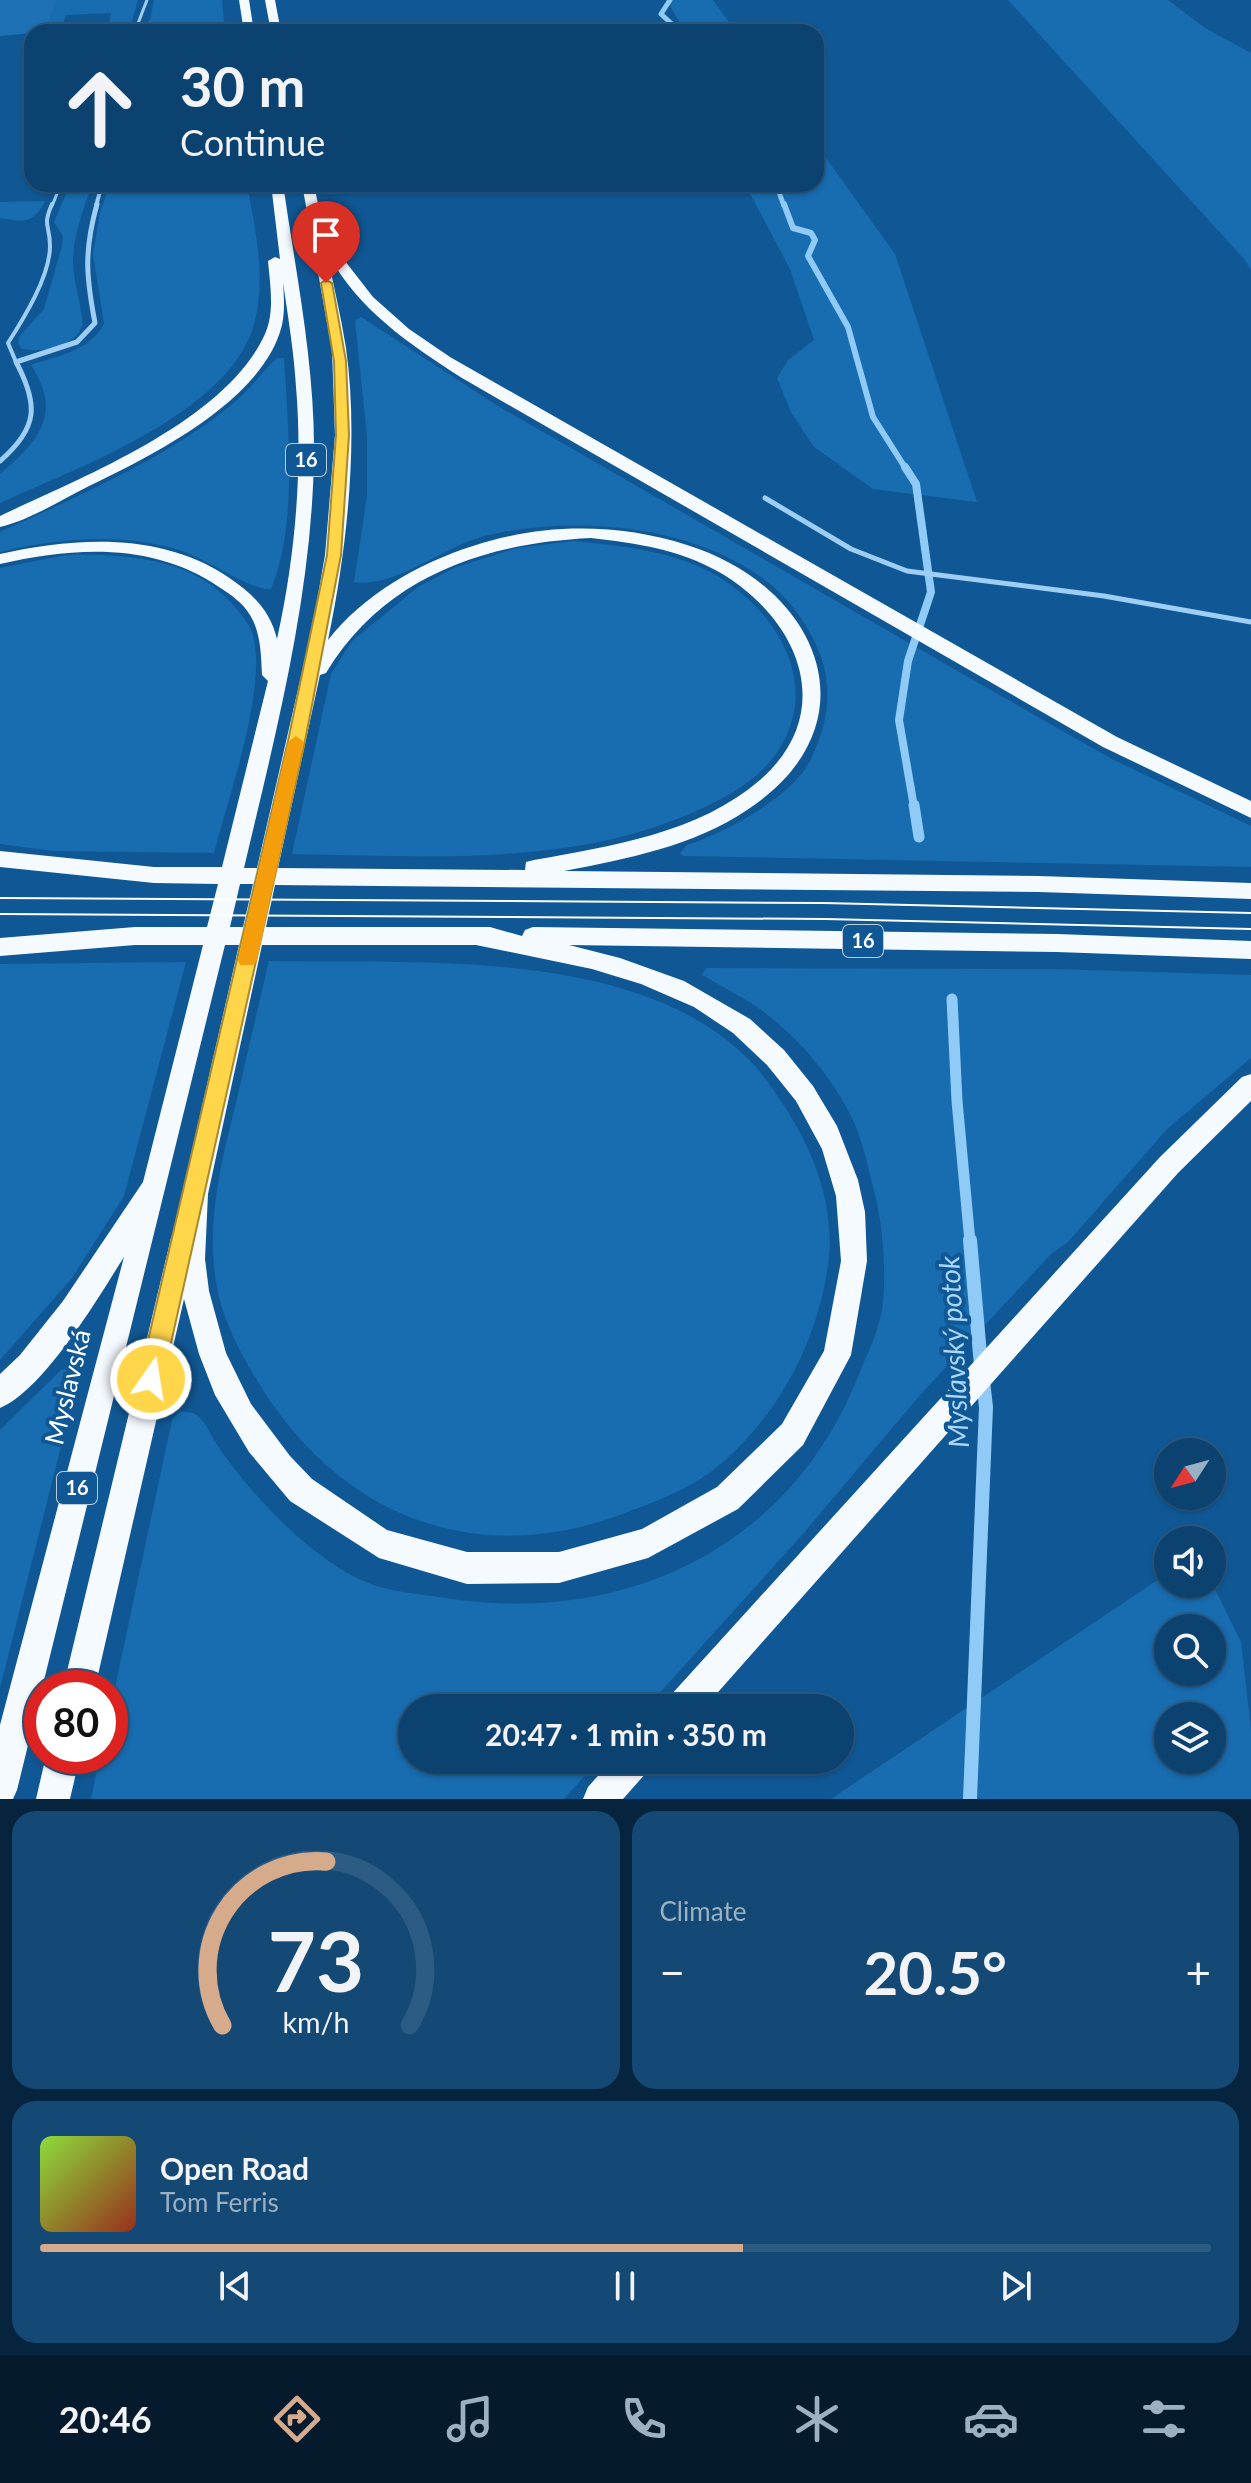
<!DOCTYPE html>
<meta charset="utf-8">
<style>
:root{--surface:#0c4270;--page:#154975;--text:#f1f3f6;--muted:#9ab0c3;--line:#2c5b83;--accent:#d6ab8b}
body{margin:0;font-family:Lato,sans-serif;background:var(--page);color:var(--text);height:100vh;display:flex;flex-direction:column;font-size:30px;white-space:nowrap}
*{box-sizing:border-box;margin:0}
p{font-size:26px;color:var(--muted)}
.icon{flex:none;width:44px;height:44px;fill:none;stroke:currentColor;stroke-width:2;stroke-linecap:round;stroke-linejoin:round}
.map{position:relative;height:1799px;overflow:hidden}
.details{display:flex;flex-direction:column;gap:12px;padding:12px;background:#07243e;flex:1}
.details>*{flex:none}
.top-card{position:absolute;left:24px;top:24px;width:800px;height:168px;border-radius:24px;box-shadow:0 2px 6px #0004,0 0 0 2px var(--line);background:#0c4270;color:var(--text);overflow:hidden}
.needle{width:52px;rotate:234deg}
.controls{position:absolute;left:1154px;top:1438px;display:grid;gap:16px}
.controls a{display:grid;place-items:center;width:72px;height:72px;border-radius:50%;background:var(--surface);box-shadow:0 2px 6px #0004,0 0 0 2px var(--line);font-size:40px}
.speed{position:absolute;left:24px;top:1670px;display:flex;gap:16px;font-size:40px;font-weight:700;text-align:center}
.speed>*{display:grid;place-content:center;width:104px;height:104px;border-radius:50%;background:var(--surface);box-shadow:0 2px 6px #0004,0 0 0 2px var(--line);line-height:1}
.speed .limit{border:12px solid #d22;background:#fff;color:#111}
.pin{position:absolute;display:grid;place-items:center;width:68px;height:68px;color:#fff;margin:-82px -34px;border-radius:50% 50% 50% 0;rotate:-45deg;box-shadow:0 0 8px #0007}
.pin .icon{rotate:45deg}
.me{position:absolute;width:88px;margin:-44px;rotate:13deg;stroke-linejoin:round;filter:drop-shadow(0 0 6px #0008)}
.turn{display:flex;align-items:center;gap:28px;height:168px;padding:0 24px;font-size:36px}
.turn .icon{width:104px;height:104px;stroke-width:2.5}
.turn b{display:block;font-size:56px;line-height:68px}
.big{font-size:60px;font-weight:700;line-height:1.1}
.details .widget{flex:1;display:flex;flex-direction:column;justify-content:center;gap:12px;min-width:0;padding:0 28px;border-radius:24px;background:var(--page)}
.details .dial{align-items:center;gap:0}
.dial svg{height:208px;overflow:visible;fill:none;stroke:var(--line);stroke-width:7;stroke-linecap:round;text-anchor:middle}
.dial text{fill:var(--text);stroke:none}
.song{display:flex;align-items:center;gap:24px}
.cover{width:96px;height:96px;border-radius:12px;background:linear-gradient(135deg,hsl(90 70% 55%),hsl(10 70% 35%))}
.played{height:8px;border-radius:4px;background:linear-gradient(90deg,var(--accent) 60%,var(--line) 60%)}
.keys{display:flex;justify-content:space-around;direction:ltr}
.heat{display:flex;justify-content:space-between;align-items:center;font-size:44px;direction:ltr}
.details .tiles{flex:1;display:grid;gap:12px;grid-template-columns:1fr 1fr}
.widget:last-child{grid-column:span 2}
.trip{position:absolute;left:398px;top:1694px;width:456px;height:80px;border-radius:40px;background:var(--surface);box-shadow:0 2px 6px #0004,0 0 0 2px var(--line);font-weight:700;line-height:80px;text-align:center}
.tabs{display:flex;height:128px;justify-content:space-around;align-items:center;background:#051a2d;color:var(--muted)}
.tabs .icon{width:56px;height:56px}
.tabs .active{color:var(--accent)}
.tabs b{font-size:36px;color:var(--text)}
.map>svg:first-child{display:block}
.green{fill:#186cb0;fill-rule:evenodd}
.lines{fill:none;stroke-linecap:round;stroke-linejoin:round}
.stream-far4{stroke:#90cbf7;stroke-width:5}
.stream-far3{stroke:#90cbf7;stroke-width:6}
.stream-far2{stroke:#90cbf7;stroke-width:8}
.stream-far1{stroke:#90cbf7;stroke-width:11}
.stream{stroke:#90cbf7;stroke-width:14}
.building{fill:#1e71b5}
.service-far2{stroke:#9fcef4;stroke-width:3}
.service-far1{stroke:#9fcef4;stroke-width:4}
.service{stroke:#9fcef4;stroke-width:5}
.minor-far1{stroke:#9fcef4;stroke-width:4}
.minor{stroke:#9fcef4;stroke-width:5}
.trunk{fill:#f5faff;fill-rule:evenodd}
.tram{stroke:#fff;stroke-width:2}
.route{fill:#ffd54a;stroke:#a68a30;stroke-width:2}
.slow{fill:#f59e0b}
.labels{text-anchor:middle;stroke-width:8;stroke-linejoin:round;paint-order:stroke}
.shield{fill:#105895;stroke:#b7cddf;stroke-width:2}
.shield-label{font-size:20px;font-weight:bold;fill:#fff}
.near-street-label{font-size:26px;fill:#fff;stroke:#105895}
.near-water-label{font-size:28px;font-style:italic;fill:#abd7fa;stroke:#105895}
</style>
<div class="map">
<svg width="1251" height="1799" viewBox="0 0 1251 1799">
<rect width="100%" height="100%" fill="#105895"/>
<path class="green" d="M 57,0 L 138,0 L 132,21 L 120,32 L 108,32 L 111,13 L 66,15 L 62,26 L 54,27 L 52,32 L 44,32 Z
M 154,0 L 222,0 L 225,32 L 137,32 L 150,20 Z
M 667,0 L 713,0 L 736,32 L 685,32 Z
M 1008,0 L 1168,0 L 1205,28 L 1251,53 L 1251,270 L 1244,259 Z
M 816,144 L 895,254 L 977,502 L 873,489 L 814,447 L 791,412 L 777,378 L 788,360 L 814,340 L 790,269 L 745,184 L 816,184 Z
M 110,184 L 247,184 C 255,230 267,277 254,324 C 230,413 77,468 0,503 L 0,474 C 39,441 63,413 31,365 C 57,356 90,351 104,324 L 93,254 L 100,213 Z
M 91,188 C 82,212 74,235 73,260 C 72,276 85,319 82,326 C 75,347 41,353 22,349 L 18,343 L 19,337 L 44,309 L 62,246 L 63,236 L 54,222 L 66,194 Z
M 45,201 C 34,224 24,222 0,218 L 0,202 Z
M 361,317 L 498,406 L 968,677 L 1110,758 L 1251,826 L 1251,867 L 683,856 L 680,853 L 687,845 C 725,833 792,797 810,761 C 835,709 834,667 801,618 C 739,526 577,510 478,538 C 439,550 394,588 354,582 L 367,496 L 367,436 L 355,321 Z
M 277,358 L 284,358 C 288,427 298,525 271,589 C 252,592 203,556 176,549 C 119,533 58,538 0,552 L 0,532 C 73,499 168,457 230,406 C 248,392 261,373 277,358 Z
M 574,541 C 623,546 676,551 719,577 C 780,615 823,689 775,755 C 758,779 729,796 703,808 C 575,868 430,856 292,854 L 331,674 L 352,641 L 418,587 L 454,568 L 517,548 Z
M 66,555 C 126,554 193,557 235,607 C 241,615 249,623 252,632 C 269,685 228,798 214,853 L 53,851 L 0,844 L 0,568 Z
M 269,961 C 415,964 631,947 744,1055 C 763,1072 777,1095 791,1117 C 818,1161 835,1213 828,1265 C 817,1344 776,1421 712,1471 C 687,1490 654,1502 625,1513 C 476,1570 340,1517 258,1382 C 238,1349 220,1315 215,1275 C 207,1217 222,1159 236,1103 C 247,1055 258,1008 269,961 Z
M 186,962 L 124,1196 L 72,1278 L 0,1360 L 0,964 Z
M 706,968 L 1054,969 L 1251,975 L 1251,1058 L 1167,1129 L 1068,1242 L 1052,1253 L 920,1395 L 802,1535 L 646,1708 L 412,1708 L 412,1760 L 599,1760 L 564,1799 L 91,1799 L 100,1756 L 110,1756 L 110,1711 L 172,1420 L 179,1412 C 202,1409 206,1427 216,1443 C 247,1491 313,1561 366,1582 C 389,1592 420,1594 445,1598 C 622,1626 788,1550 857,1379 C 866,1357 878,1333 882,1310 C 887,1276 883,1223 874,1191 C 868,1167 863,1142 853,1120 C 832,1076 795,1033 754,1005 C 737,994 719,985 702,975 Z
M 70,1366 L 73,1380 L 71,1407 L 0,1688 L 0,1430 L 60,1371 Z
M 1168,1573 L 1168,1584 L 1212,1583 L 1241,1642 L 1251,1729 L 1251,1799 L 831,1799 ZM 1168,1628 L 1212,1628 L 1212,1672 L 1168,1672 ZM 1168,1716 L 1212,1716 L 1212,1760 L 1168,1760 Z"/>
<g class="lines">
<path class="stream-far4" d="M 670,0 L 661,14 L 674,26 L 692,32
M 776,184 L 784,206"/>
<path class="stream-far3" d="M 784,204 L 793,228 L 811,233 L 815,240 L 808,256 L 848,327 L 873,417 L 906,469"/>
<path class="stream-far2" d="M 905,467 L 916,484 L 931,592 L 908,661 L 899,720 L 914,807"/>
<path class="stream-far1" d="M 914,805 L 919,837
M 952,999 L 957,1101 L 970,1242"/>
<path class="stream" d="M 970,1240 L 981,1366
M 970,1799 L 986,1407 L 983,1381"/>
</g>
<path class="building" d="M 0,0 L 57,0 L 44,32 L 0,36 Z"/>
<g class="lines">
<path class="service-far2" d="M 128,32 L 137,26 L 147,0
M 61,186 L 95,184
M 52,206 L 61,184"/>
<path class="service-far1" d="M 16,362 L 8,343 C 24,318 50,276 50,246 C 50,224 42,227 52,204"/>
<path class="service" d="M 765,498 L 851,549 L 907,571 L 1104,596 L 1251,622"/>
<path class="minor-far1" d="M 96,206 L 102,184"/>
<path class="minor" d="M 0,461 C 38,428 39,405 16,362 L 77,342 L 95,323 C 86,276 84,251 97,204"/>
<path class="trunk" d="M 239,0 L 249,0 L 254,32 L 244,32 Z
M 265,0 L 275,0 L 281,32 L 271,32 Z
M 271,184 L 283,184 C 296,274 315,365 314,455 C 312,596 276,732 244,868 L 257,868 L 313,624 L 325,555 L 335,435 L 332,350 L 302,184 L 314,184 L 324,234 L 331,234 L 345,261 L 373,297 L 409,329 L 450,357 L 1117,737 L 1251,801 L 1251,818 L 1103,747 L 462,378 C 409,344 357,309 327,252 C 333,284 341,316 346,348 C 359,440 347,550 328,640 C 363,595 419,563 473,546 C 542,523 618,523 687,545 C 819,586 878,724 747,810 C 694,846 626,859 564,871 L 1039,876 L 1251,883 L 1251,899 L 1039,892 L 275,885 L 266,927 L 490,927 L 522,936 L 525,930 L 533,927 L 1057,934 L 1251,941 L 1251,959 L 1057,952 L 569,945 L 620,958 L 684,981 L 750,1019 L 784,1050 L 813,1086 L 837,1126 L 858,1180 L 865,1212 L 867,1261 L 851,1355 L 803,1445 L 738,1509 L 648,1558 L 559,1583 L 467,1584 L 379,1558 L 290,1501 L 249,1452 L 215,1395 L 199,1354 L 184,1299 L 95,1688 L 63,1688 L 171,1238 L 175,1229 L 179,1227 L 182,1194 L 239,945 L 225,945 L 17,1790 L 13,1799 L 0,1799 L 0,1725 L 124,1257 C 98,1298 44,1390 0,1408 L 0,1374 L 20,1355 L 63,1301 L 143,1182 L 203,945 L 135,945 L 0,956 L 0,938 L 135,927 L 207,927 L 218,884 L 154,883 L 0,867 L 0,851 L 154,867 L 222,867 L 268,681 L 262,675 C 261,655 261,633 250,615 C 243,603 230,594 219,587 C 153,542 74,547 0,564 L 0,554 C 76,537 161,532 228,577 C 252,593 270,610 277,639 C 295,558 303,469 296,387 C 294,352 288,317 283,282 C 284,296 285,311 282,325 C 264,400 153,455 89,486 C 61,500 30,520 0,527 L 0,516 C 82,477 226,421 265,334 C 275,312 270,284 268,261 L 275,257 L 280,259 ZM 591,538 C 635,543 679,549 719,572 C 798,618 839,711 760,780 C 699,833 611,846 534,860 L 526,862 L 525,870 L 278,868 L 320,675 L 326,673 C 384,577 484,543 591,538 ZM 240,884 L 253,884 L 243,927 L 230,927 ZM 262,945 L 476,945 L 592,969 L 641,984 L 694,1007 L 733,1033 L 767,1065 L 796,1101 L 822,1149 L 836,1196 L 841,1261 L 824,1351 L 782,1424 L 717,1487 L 642,1529 L 559,1552 L 467,1552 L 387,1530 L 312,1479 L 290,1456 L 251,1404 L 226,1353 L 209,1291 L 205,1259 L 208,1194 Z
M 1251,1074 L 1251,1101 L 1178,1173 L 704,1708 L 666,1708 L 670,1696 L 1160,1157 L 1242,1077 Z
M 46,1756 L 80,1756 L 70,1799 L 36,1799 Z
M 612,1760 L 652,1760 L 647,1772 L 623,1799 L 583,1799 L 588,1787 Z"/>
<path class="tram" d="M 0,898 L 823,903 L 1251,913
M 0,914 L 825,919 L 1251,929"/>
</g>
<path class="route" d="M 326,280 L 332,283 L 346,361 L 349,435 L 341,555 L 305,741 L 163,1379 L 159,1387 L 151,1391 L 143,1387 L 139,1379 L 288,741 L 327,555 L 336,435 L 334,361 L 321,283 Z"/>
<path class="slow" d="M 296,736 L 304,742 L 257,960 L 254,965 L 240,965 L 238,960 L 288,742 Z"/>
<g class="labels">
<g class="shield">
<rect x="286" y="444" width="40" height="32" rx="6"/>
<rect x="843" y="925" width="40" height="32" rx="6"/>
<rect x="57" y="1472" width="40" height="32" rx="6"/>
</g>
<g class="shield-label">
<text x="306" y="467">16</text>
<text x="863" y="948">16</text>
<text x="77" y="1495">16</text>
</g>
<g class="near-street-label">
<text transform="translate(68 1387) rotate(-76)" y="9">Myslavská</text>
</g>
<g class="near-water-label">
<text transform="translate(954 1352) rotate(-93)" y="10">Myslavský potok</text>
</g>
</g>
</svg>
<div class="controls">
<a><svg class="needle" viewBox="-14 -14 28 28"><path d="M0-13l5 13h-10z" fill="#e53935"/><path d="M0 13l5-13h-10z" fill="#9ab0c3"/></svg></a>
<a><svg class="icon" aria-label="sound" viewBox="0 0 24 24"><path d="M4 9h4l5-4v14l-5-4H4zM17 9q2 3 0 6"/></svg></a>
<a><svg class="icon" aria-label="search" viewBox="0 0 24 24"><circle cx="10" cy="10" r="6"/><path d="M15 15l6 6"/></svg></a>
<a><svg class="icon" aria-label="layers" viewBox="0 0 24 24"><path d="M12 4l9 5-9 5-9-5zM3 14l9 5 9-5"/></svg></a>
</div>
<div class="speed"><div class="limit">80</div></div>
<div class="pin" style="left:326px;top:283px;background:#d93025"><svg class="icon" aria-label="arrive" viewBox="0 0 24 24"><path d="M6 21V4h12l-3 4 3 4H6"/></svg></div>
<svg class="me" style="left:151px;top:1379px" viewBox="-20 -20 40 40"><circle r="17" fill="#ffd54a" stroke="#fff" stroke-width="3"/><path d="M0-11L8 9 0 5-8 9z" fill="#fff"/></svg>
<div class="trip">20:47 · 1 min · 350 m</div>
<div class="top-card">
<div class="turn"><svg class="icon" aria-label="ahead" viewBox="0 0 24 24"><path d="M12 20V5M6 11l6-6 6 6"/></svg><div><b>30 m</b>Continue</div></div>
</div>
</div>
<section class="details">
<div class="tiles">
<div class="widget dial"><svg viewBox="0 0 100 80">
<path d="M14 69A42 42 0 1 1 86 69"/>
<path d="M14 69A42 42 0 0 1 54 6" stroke="#d6ab8b"/>
<text x="50" y="56" font-size="32" font-weight="700">73</text>
<text x="50" y="72" font-size="11">km/h</text>
</svg></div>
<div class="widget"><p>Climate</p>
<div class="heat"><a>−</a><b class="big">20.5°</b><a>+</a></div>
</div>
<div class="widget">
<div class="song"><i class="cover"></i><div><b>Open Road</b><p>Tom Ferris</p></div></div>
<div class="played"></div>
<div class="keys"><svg class="icon" aria-label="previous" viewBox="0 0 24 24"><path d="M18 5L8 12l10 7zM5 5v14"/></svg><svg class="icon" aria-label="pause" viewBox="0 0 24 24"><path d="M8 5v14M16 5v14"/></svg><svg class="icon" aria-label="next" viewBox="0 0 24 24"><path d="M6 5l10 7-10 7zM19 5v14"/></svg></div>
</div>
</div>
</section>
<nav class="tabs">
<b>20:46</b>
<svg class="icon active" aria-label="directions" viewBox="0 0 24 24"><path d="M12 3l9 9-9 9-9-9zM9 14v-3h6M13 9l2 2-2 2"/></svg>
<svg class="icon" aria-label="music" viewBox="0 0 24 24"><path d="M9 18V5l10-2v13"/><circle cx="6" cy="18" r="3"/><circle cx="16" cy="16" r="3"/></svg>
<svg class="icon" aria-label="phone" viewBox="0 0 24 24"><path d="M5 4h4l2 5-3 2q2 4 5 5l2-3 5 2v4C11 20 4 13 5 4z"/></svg>
<svg class="icon" aria-label="climate" viewBox="0 0 24 24"><path d="M12 3v18M4 7l16 10M4 17L20 7"/></svg>
<svg class="icon" aria-label="car" viewBox="0 0 24 24"><path d="M5 17H2v-5l4-1 3-4h7l3 4 3 1v5h-3M9 17h6M6 11h13"/><circle cx="7" cy="17" r="2"/><circle cx="17" cy="17" r="2"/></svg>
<svg class="icon" aria-label="filters" viewBox="0 0 24 24"><path d="M4 7h16M4 17h16"/><circle cx="9" cy="7" r="2"/><circle cx="15" cy="17" r="2"/></svg>
</nav>
